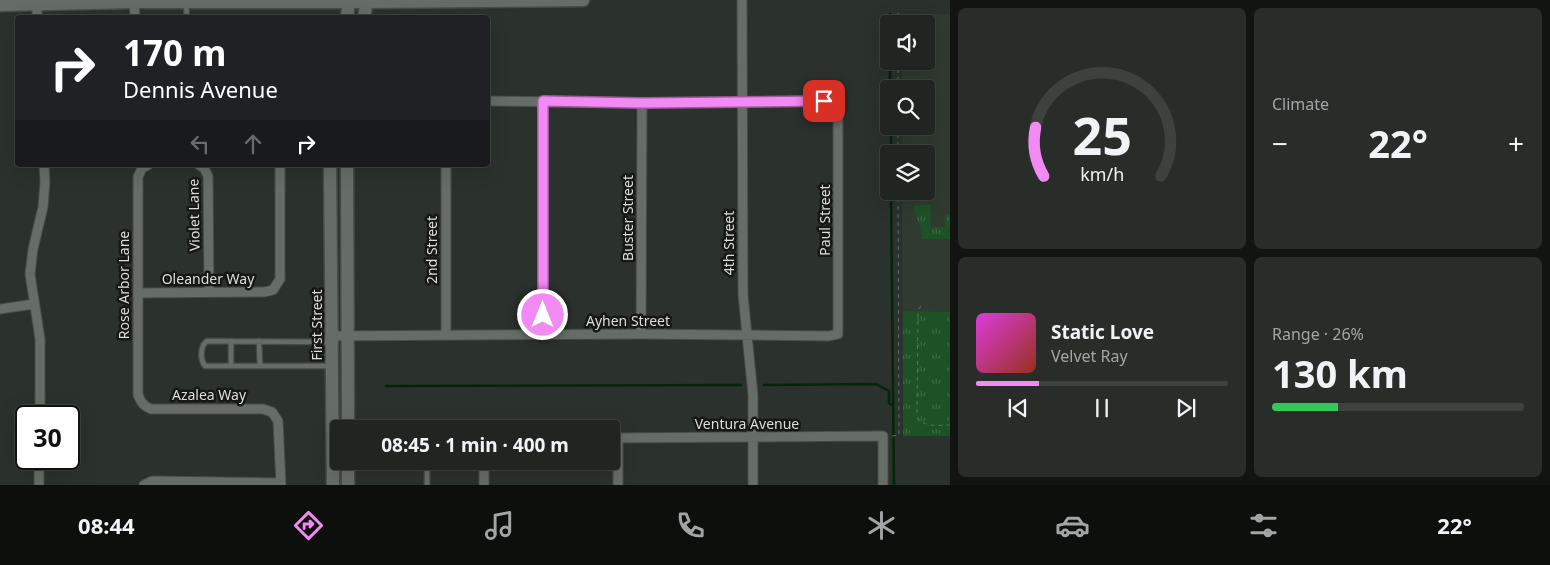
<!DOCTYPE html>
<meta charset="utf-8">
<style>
:root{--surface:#202521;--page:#282d2a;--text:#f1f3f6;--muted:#a2a5a5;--line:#3d423f;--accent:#f28af3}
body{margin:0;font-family:"Noto Sans",sans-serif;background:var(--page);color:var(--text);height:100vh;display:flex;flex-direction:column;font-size:19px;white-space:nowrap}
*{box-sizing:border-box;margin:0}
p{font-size:16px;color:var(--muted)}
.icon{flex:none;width:28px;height:28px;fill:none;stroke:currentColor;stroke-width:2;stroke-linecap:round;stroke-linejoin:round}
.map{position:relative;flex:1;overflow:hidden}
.panel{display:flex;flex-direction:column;gap:8px;padding:8px;background:#121412;width:600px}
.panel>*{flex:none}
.guide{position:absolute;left:15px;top:15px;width:475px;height:152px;border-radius:5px;box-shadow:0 5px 20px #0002,0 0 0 1px var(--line);background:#202124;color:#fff;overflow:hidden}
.tools{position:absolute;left:880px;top:15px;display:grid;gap:10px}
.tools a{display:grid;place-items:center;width:55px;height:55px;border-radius:5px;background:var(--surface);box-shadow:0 5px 20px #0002,0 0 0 1px var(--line);font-size:25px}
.speed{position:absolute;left:15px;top:405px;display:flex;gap:10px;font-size:25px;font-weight:700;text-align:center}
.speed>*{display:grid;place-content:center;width:65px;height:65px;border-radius:50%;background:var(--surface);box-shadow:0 5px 20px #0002,0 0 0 1px var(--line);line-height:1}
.speed .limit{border:2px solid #111;border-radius:8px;background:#fff;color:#111}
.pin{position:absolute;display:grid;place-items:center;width:42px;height:42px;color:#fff;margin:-21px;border-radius:10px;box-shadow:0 2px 8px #0006}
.me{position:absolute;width:55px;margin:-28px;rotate:0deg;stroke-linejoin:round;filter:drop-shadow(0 0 4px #0008)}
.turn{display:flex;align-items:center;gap:18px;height:105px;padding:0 25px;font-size:22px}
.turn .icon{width:65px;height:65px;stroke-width:2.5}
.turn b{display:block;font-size:35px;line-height:42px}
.lanes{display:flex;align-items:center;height:48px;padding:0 25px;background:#0003;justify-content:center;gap:25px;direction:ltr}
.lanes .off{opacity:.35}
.big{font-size:38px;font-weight:700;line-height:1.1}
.panel .tile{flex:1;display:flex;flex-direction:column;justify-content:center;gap:8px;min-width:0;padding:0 18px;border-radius:8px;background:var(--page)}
.panel .dial{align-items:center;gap:0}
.dial svg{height:130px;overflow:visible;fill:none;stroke:var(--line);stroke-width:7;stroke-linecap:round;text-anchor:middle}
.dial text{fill:var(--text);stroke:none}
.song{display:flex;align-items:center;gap:15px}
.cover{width:60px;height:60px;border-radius:8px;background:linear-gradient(135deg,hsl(300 70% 55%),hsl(10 70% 35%))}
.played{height:5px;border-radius:2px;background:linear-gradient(90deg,var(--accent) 25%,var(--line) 25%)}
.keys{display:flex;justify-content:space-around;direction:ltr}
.heat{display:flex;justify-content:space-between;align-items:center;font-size:28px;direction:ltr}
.charge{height:8px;border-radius:4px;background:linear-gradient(90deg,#34c759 26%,var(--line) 0)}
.panel .tiles{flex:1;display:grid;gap:8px;grid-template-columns:repeat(2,1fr)}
.trip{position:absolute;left:330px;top:420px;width:290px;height:50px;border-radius:5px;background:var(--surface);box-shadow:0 5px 20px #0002,0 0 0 1px var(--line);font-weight:700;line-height:50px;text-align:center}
.dock{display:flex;height:80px;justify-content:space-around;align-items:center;background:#0d0f0d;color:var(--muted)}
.dock .icon{width:35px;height:35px}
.dock .active{color:var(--accent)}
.dock b{font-size:22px;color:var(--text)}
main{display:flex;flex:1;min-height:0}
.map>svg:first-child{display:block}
.built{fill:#303a30}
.grass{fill:url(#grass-tufts)}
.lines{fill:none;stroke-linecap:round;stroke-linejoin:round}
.stream{stroke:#05250a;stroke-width:2.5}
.service-casing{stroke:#484c48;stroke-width:7}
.minor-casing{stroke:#484c48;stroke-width:11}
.secondary-casing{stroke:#484c48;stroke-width:15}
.path{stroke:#656b66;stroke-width:1;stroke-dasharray:4 4;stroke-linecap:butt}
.service{stroke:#666d66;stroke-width:4.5}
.minor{stroke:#666d66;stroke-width:9}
.secondary{stroke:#666d66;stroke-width:12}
.route-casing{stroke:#9d5a9e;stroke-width:12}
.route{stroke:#f28af3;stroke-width:9}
.labels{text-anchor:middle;stroke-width:5;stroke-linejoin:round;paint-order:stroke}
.street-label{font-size:14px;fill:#dbdfdb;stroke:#161816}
</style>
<main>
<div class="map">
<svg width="950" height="485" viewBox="0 0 950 485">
<defs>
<pattern id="grass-tufts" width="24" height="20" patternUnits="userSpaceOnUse" patternTransform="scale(1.25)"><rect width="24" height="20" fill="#1c5225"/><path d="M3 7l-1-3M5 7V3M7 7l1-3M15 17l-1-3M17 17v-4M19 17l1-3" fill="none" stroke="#3c6a44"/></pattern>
</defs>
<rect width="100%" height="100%" fill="#2b312c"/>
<path class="built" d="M 902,14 L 950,14 L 950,436 L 903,436 L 902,191 L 926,191 L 926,154 L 902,154 L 902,126 L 926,126 L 926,89 L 902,89 L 902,61 L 926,61 L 926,24 L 902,24 Z"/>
<path class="grass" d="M 914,205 L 931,205 L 930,227 L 945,227 L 945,214 L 950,214 L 950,239 L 922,239 C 922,227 915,217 914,205 Z
M 903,311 L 950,312 L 950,436 L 903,436 Z"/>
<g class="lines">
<path class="stream" d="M 890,14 L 890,24
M 890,61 L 890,89
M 891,126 L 891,154
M 891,191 L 894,485
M 764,385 L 876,384 L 889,391 L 889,403 L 893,406
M 386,386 L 741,385"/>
<defs>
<path id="service" d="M 186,3 L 187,18
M 231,341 L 231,366
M 259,341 L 260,366
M 331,342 L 207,341 C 200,346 200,359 205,366 L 331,366
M 427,485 L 427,461"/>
<path id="minor" d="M 742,0 L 743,295 L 753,395 L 753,485
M 134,2 L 135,18
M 37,5 L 37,18
M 543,101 L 543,335
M 148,165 L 142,168 L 138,177 L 138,395 C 141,403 144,406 151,409 L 263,409 L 272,412 L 278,421 L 281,485
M 199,165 L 204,168 L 208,176 L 209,292
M 446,165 L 446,335
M 138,293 L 264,292 L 273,290 L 280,279 L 280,165
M 0,309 L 34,304
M 641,334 L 642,103
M 332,336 L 641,334 L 829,336 L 838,334 L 838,107 L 834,103 L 823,101 L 642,103 L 488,101
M 40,416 L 40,339 L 30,274 L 33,249 L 43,207 L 45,182 L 44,165
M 611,438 L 883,436 L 883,485
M 39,485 L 39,459
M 144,485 L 152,481 L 281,483
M 484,485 L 484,461
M 618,485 L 618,438"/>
<path id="secondary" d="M 0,5 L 134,2 L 367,2 L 583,0
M 347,18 L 349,0
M 364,18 L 367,0
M 330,165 L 333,485
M 347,165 L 348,429
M 348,461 L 348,485"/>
</defs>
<use href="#service" class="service-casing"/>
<use href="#minor" class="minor-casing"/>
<use href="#secondary" class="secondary-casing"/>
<path class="path" d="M 898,13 L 898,24
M 898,61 L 898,89
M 898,126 L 898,154
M 921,306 L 918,310 L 917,417 C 925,428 937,425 950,425
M 892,436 L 899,435 L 898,191"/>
<use href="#service" class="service"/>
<use href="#minor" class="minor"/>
<use href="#secondary" class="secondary"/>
</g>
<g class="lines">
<defs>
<path id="route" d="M 543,315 L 543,101 L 642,103 L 824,101"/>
</defs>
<use href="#route" class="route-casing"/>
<use href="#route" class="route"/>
</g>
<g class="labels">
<g class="street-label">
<text transform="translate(194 215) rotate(-91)" y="5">Violet Lane</text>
<text transform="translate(628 218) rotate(-90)" y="5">Buster Street</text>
<text transform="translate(825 220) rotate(-90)" y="5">Paul Street</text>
<text transform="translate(729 243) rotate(-90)" y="5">4th Street</text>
<text transform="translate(432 250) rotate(-90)" y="5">2nd Street</text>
<text x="208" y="284">Oleander Way</text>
<text transform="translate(124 285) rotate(-90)" y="5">Rose Arbor Lane</text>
<text x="628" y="326">Ayhen Street</text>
<text transform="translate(317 325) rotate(-90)" y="5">First Street</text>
<text x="209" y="400">Azalea Way</text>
<text x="747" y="429">Ventura Avenue</text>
</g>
</g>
</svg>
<div class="tools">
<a><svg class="icon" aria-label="sound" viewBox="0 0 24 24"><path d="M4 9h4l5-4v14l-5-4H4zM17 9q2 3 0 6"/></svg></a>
<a><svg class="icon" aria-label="search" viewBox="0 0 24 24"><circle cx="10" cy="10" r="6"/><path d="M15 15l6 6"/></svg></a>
<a><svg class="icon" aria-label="layers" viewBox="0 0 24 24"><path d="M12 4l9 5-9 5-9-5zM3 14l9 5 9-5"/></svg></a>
</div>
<div class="speed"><div class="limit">30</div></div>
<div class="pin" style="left:824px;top:101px;background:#d93025"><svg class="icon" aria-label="arrive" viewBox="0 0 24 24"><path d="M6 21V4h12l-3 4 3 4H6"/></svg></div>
<svg class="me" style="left:543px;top:315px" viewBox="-20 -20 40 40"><circle r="17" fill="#f28af3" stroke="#fff" stroke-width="3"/><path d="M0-11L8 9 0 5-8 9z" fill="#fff"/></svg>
<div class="trip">08:45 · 1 min · 400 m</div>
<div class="guide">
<div class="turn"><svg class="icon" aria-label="right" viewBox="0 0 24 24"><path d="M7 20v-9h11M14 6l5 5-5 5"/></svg><div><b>170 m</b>Dennis Avenue</div></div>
<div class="lanes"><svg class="icon off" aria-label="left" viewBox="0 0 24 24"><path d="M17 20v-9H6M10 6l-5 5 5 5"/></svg><svg class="icon off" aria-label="ahead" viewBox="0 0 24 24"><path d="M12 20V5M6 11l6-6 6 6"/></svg><svg class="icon" aria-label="right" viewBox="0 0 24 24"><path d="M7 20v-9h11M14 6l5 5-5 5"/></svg></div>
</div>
</div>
<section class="panel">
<div class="tiles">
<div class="tile dial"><svg viewBox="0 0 100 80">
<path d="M14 69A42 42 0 1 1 86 69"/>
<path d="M14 69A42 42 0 0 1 9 39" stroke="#f28af3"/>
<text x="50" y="56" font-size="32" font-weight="700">25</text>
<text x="50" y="72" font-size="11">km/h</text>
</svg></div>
<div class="tile"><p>Climate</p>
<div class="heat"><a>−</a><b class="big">22°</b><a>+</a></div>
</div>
<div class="tile">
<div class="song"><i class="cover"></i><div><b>Static Love</b><p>Velvet Ray</p></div></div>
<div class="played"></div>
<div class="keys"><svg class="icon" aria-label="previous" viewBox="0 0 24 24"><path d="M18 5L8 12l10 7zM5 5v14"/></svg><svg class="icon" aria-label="pause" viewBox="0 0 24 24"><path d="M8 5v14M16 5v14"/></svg><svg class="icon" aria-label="next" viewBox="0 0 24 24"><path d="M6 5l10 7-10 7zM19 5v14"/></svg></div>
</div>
<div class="tile"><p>Range · 26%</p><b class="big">130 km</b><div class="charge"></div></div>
</div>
</section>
</main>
<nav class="dock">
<b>08:44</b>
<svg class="icon active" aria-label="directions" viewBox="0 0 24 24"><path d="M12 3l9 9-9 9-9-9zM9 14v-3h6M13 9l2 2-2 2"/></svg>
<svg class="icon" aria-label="music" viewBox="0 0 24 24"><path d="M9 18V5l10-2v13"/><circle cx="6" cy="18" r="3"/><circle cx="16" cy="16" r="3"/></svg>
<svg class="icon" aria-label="phone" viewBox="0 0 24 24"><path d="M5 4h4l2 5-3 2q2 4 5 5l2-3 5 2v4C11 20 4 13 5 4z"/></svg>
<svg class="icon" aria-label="climate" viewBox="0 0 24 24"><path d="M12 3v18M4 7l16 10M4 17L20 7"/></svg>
<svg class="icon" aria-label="car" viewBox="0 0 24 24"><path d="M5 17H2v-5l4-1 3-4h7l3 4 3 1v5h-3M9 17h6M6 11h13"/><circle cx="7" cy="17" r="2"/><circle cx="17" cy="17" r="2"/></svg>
<svg class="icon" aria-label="filters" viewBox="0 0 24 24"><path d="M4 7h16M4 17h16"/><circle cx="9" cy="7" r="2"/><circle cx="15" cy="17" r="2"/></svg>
<b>22°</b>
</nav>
